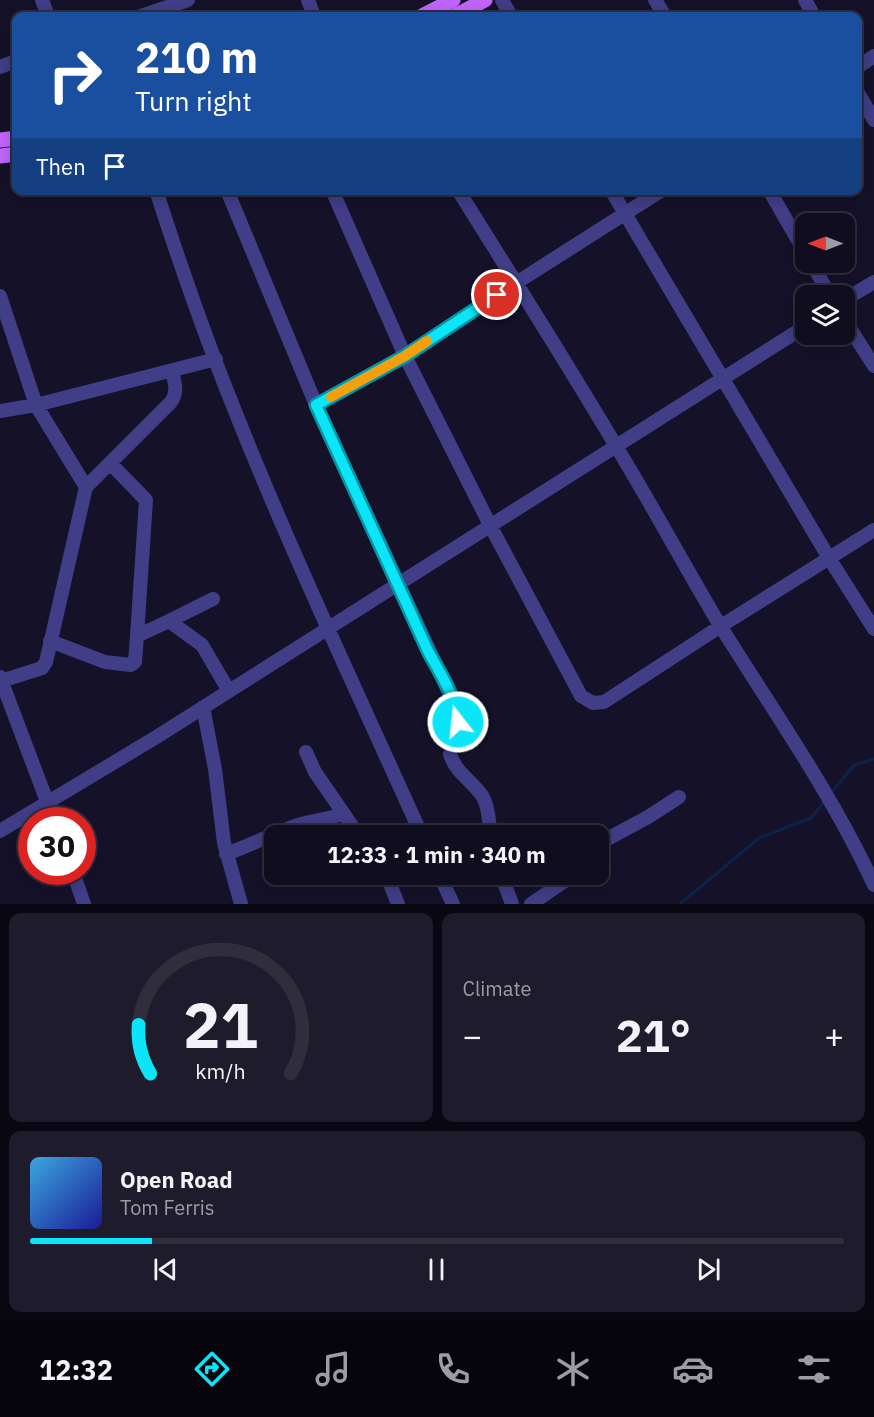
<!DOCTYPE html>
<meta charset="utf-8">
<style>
:root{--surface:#100d1f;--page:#1e1b2c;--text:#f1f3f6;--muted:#9c9ca4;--line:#302d3d;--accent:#0ce5f8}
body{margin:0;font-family:"IBM Plex Sans",sans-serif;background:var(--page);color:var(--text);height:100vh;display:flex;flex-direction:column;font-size:22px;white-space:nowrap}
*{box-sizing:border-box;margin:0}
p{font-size:20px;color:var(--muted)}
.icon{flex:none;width:33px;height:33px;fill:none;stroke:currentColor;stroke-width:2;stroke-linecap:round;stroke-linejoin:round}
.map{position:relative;height:904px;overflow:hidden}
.panel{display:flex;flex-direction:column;gap:9px;padding:9px;background:#090711;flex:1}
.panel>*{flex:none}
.top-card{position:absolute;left:12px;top:12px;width:850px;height:183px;border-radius:12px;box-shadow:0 3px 15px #0003,0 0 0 2px var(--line);background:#1a4fa0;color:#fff;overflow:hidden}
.needle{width:39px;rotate:270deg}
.fabs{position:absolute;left:795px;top:213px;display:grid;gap:12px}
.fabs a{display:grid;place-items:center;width:60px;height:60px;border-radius:12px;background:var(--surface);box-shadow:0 3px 15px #0003,0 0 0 2px var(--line);font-size:30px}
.speed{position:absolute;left:18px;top:807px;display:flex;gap:12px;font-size:30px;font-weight:700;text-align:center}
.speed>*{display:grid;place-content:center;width:78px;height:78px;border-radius:50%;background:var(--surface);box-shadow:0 3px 15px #0003,0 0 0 2px var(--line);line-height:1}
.speed .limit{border:9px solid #d22;background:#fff;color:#111}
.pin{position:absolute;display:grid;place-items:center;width:51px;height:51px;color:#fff;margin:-26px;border:3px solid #fff;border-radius:50%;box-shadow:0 2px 6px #0007}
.me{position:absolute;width:66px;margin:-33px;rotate:344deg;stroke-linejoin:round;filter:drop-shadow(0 0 4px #0008)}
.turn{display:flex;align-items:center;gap:21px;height:126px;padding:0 24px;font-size:27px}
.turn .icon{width:78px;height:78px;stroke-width:2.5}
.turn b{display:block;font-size:42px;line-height:51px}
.then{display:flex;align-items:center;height:57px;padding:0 24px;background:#0003;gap:12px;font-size:22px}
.big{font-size:45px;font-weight:800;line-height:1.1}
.panel .widget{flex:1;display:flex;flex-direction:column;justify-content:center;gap:9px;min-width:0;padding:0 21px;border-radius:12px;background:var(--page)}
.panel .dial{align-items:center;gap:0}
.dial svg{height:156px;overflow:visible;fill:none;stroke:var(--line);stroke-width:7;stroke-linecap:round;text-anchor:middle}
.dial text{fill:var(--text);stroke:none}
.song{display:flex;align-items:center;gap:18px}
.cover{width:72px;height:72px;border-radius:9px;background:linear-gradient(135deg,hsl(200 70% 55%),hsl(240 70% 35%))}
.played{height:6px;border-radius:3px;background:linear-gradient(90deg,var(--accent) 15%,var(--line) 15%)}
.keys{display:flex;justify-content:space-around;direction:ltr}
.heat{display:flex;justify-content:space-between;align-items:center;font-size:33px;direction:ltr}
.panel .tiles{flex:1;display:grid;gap:9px;grid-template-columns:1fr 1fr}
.widget:last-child{grid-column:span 2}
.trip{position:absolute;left:264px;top:825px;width:345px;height:60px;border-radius:12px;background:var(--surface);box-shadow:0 3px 15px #0003,0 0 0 2px var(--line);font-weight:800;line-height:60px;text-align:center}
.dock{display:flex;height:96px;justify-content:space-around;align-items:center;background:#06050c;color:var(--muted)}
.dock .icon{width:42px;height:42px}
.dock .current{color:var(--accent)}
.dock b{font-size:27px;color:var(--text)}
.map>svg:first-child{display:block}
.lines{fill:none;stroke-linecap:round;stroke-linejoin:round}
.stream{stroke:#0c2347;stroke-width:3}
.minor{stroke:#3f3e87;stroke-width:14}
.major{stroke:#c065fb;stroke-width:15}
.route-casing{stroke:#0895a1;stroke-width:15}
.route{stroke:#0ce5f8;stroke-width:10}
.slow{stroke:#f59e0b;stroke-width:10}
</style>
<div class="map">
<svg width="874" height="904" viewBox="0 0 874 904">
<rect width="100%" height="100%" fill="#151129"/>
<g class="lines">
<path class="stream" d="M 831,793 L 854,765 L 874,759
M 680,904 L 759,838 L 811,818 L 825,801"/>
<path class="minor" d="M 42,0 L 48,16
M 308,0 L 314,16
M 502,0 L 511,16
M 655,0 L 665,16
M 805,0 L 814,16
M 141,16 L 188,0
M 0,67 L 16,61
M 858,67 L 874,56
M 858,93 L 874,120
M 156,190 C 181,268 208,345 239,421 C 295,561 360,698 422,836
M 227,190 L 316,405 L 457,710 L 457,731 L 450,754 C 456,774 473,781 483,797 C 489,807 489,824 491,836
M 332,190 L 405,356 L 491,527 L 581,696 L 593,703 L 604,702 L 721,626 L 874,530
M 458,190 C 511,275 565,360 616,446 C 652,505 685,567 721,627 C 774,712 832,794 874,885
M 611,190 L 829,558 L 874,629
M 769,190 L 806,254
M 811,262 L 830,296
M 0,296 L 36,405 L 86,487
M 844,300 L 874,282
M 844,319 L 874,366
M 316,405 L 405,356 L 516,283 L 662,190
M 0,411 L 36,405 L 216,359
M 110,463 L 146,500 L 137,636
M 169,621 L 213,599
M 50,641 L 105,662 L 131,665 L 135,662 L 137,636 L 169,621 L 202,645 L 229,691
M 0,677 L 54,820
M 1,681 L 42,668 L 46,662 L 86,487 L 171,402 C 178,392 175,383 172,371
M 203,707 L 215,769 L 224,843 L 241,904
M 306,752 L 315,772 L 359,836
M 0,831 L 158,736 L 806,326
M 598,844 L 648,817 L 679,797
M 226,854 C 249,846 270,835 292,827 C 308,821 325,820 342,814
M 73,872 L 84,904
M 386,874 L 398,904
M 439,874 L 453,904
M 501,874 L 512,904
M 531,904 L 575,874"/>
<path class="major" d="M 422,16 L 453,0
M 455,16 L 485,0
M 0,140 L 16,138
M 0,156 L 16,154"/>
</g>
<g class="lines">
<defs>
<path id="route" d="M 458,722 C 456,697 440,673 428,651 L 316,405 L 405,356 L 497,295"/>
</defs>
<use href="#route" class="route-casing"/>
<use href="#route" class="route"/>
<path class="slow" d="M 331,397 L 405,356 L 427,341"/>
</g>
</svg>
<div class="fabs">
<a><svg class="needle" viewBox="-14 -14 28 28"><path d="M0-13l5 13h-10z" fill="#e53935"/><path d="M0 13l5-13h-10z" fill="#9c9ca4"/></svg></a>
<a><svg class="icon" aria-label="layers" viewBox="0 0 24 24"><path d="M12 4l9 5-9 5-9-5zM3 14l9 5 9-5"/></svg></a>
</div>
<div class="speed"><div class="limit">30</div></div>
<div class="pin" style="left:497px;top:295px;background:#d93025"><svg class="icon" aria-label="arrive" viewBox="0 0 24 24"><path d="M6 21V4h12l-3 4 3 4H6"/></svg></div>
<svg class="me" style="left:458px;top:722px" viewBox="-20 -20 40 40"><circle r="17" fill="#0ce5f8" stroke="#fff" stroke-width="3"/><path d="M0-11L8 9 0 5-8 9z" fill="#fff"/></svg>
<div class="trip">12:33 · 1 min · 340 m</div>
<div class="top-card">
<div class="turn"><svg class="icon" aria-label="right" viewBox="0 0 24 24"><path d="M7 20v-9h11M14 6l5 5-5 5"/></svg><div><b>210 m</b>Turn right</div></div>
<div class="then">Then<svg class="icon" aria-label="arrive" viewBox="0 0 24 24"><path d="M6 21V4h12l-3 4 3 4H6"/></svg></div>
</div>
</div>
<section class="panel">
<div class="tiles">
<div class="widget dial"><svg viewBox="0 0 100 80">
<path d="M14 69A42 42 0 1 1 86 69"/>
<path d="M14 69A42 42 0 0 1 8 44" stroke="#0ce5f8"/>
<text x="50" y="56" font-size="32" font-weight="700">21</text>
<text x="50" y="72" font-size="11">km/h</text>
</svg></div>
<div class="widget"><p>Climate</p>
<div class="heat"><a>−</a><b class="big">21°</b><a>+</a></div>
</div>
<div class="widget">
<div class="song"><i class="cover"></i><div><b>Open Road</b><p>Tom Ferris</p></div></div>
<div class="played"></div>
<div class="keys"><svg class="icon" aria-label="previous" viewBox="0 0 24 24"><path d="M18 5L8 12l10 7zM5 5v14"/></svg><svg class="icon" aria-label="pause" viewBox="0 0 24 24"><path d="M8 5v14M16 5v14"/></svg><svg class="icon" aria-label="next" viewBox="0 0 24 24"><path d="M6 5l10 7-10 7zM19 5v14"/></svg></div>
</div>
</div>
</section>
<nav class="dock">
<b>12:32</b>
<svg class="icon current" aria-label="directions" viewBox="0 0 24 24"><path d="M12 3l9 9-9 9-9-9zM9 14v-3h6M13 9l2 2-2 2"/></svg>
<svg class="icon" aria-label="music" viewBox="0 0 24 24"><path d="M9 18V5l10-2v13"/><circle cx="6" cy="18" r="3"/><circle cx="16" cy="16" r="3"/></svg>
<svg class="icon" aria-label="phone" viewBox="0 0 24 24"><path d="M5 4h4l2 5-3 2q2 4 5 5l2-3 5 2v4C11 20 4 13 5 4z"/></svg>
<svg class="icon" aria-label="climate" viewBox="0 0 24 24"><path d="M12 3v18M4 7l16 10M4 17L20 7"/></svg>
<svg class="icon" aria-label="car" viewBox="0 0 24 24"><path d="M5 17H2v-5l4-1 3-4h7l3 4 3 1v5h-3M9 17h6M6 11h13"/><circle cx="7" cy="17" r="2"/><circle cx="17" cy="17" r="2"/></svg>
<svg class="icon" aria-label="filters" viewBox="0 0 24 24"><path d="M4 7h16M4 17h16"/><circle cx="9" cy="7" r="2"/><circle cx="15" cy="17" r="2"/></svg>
</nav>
